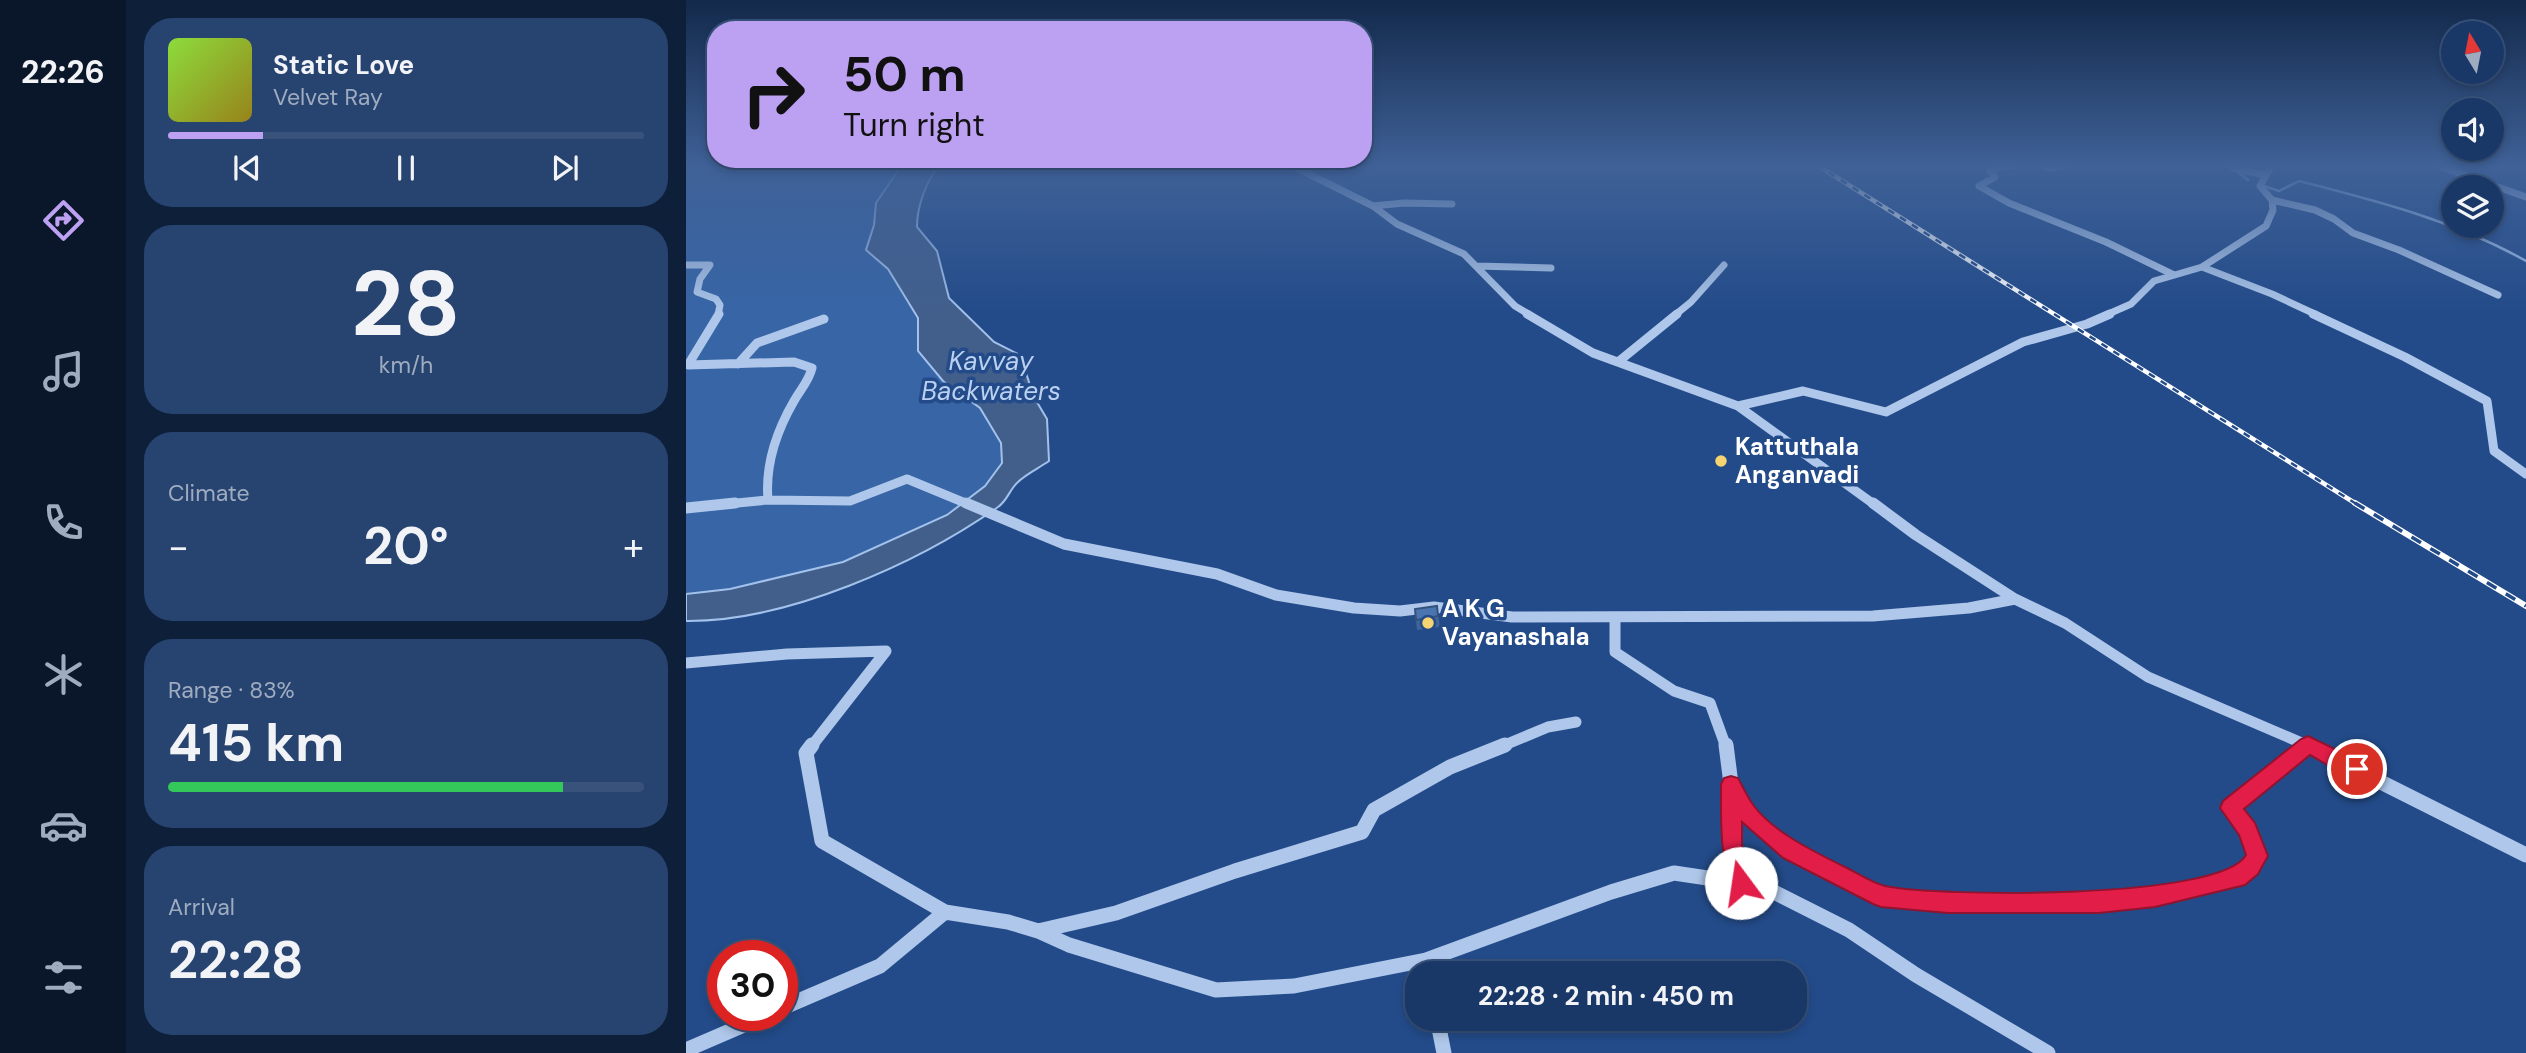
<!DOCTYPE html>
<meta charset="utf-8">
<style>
:root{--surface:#1a3867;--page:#274370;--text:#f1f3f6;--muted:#9facc0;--line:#38527b;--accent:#bca0f2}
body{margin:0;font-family:"DM Sans",sans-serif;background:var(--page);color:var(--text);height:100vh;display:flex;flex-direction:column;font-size:26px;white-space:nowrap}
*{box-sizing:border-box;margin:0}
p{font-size:23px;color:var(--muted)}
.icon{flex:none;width:38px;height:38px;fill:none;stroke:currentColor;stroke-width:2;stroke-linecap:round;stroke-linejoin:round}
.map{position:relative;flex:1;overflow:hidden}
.panel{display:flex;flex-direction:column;gap:18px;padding:18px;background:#0e1f39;width:560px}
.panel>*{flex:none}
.top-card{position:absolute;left:21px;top:21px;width:665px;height:147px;border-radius:28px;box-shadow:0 4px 10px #0003,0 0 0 2px var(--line);background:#bca0f2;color:#111;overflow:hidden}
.needle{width:46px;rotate:350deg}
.tools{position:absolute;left:1755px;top:21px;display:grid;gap:14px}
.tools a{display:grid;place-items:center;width:63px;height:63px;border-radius:50%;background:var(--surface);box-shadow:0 4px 10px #0003,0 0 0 2px var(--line);font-size:35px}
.speed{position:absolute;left:21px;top:940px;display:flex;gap:14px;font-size:35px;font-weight:700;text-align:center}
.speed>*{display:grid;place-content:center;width:91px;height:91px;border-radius:50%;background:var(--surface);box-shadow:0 4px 10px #0003,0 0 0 2px var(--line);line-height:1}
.speed .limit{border:10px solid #d22;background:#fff;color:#111}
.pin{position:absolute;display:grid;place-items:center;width:60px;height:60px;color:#fff;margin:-30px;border:4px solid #fff;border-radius:50%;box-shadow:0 2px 7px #0007}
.me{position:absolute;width:77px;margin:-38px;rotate:346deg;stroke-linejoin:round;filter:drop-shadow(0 0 5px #0008)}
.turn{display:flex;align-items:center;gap:24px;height:147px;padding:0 21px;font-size:32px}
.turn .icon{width:91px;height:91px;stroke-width:2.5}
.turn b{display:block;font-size:49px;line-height:60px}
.big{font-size:52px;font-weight:700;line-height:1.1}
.panel .card{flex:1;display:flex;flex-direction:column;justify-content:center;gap:10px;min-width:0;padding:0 24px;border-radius:28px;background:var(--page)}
.panel .dial{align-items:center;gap:0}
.dial b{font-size:91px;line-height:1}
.song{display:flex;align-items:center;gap:21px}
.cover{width:84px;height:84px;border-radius:10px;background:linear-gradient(135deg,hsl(90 70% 55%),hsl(50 70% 35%))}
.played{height:7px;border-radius:4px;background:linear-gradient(90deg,var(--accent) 20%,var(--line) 20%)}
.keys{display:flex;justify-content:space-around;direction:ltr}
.heat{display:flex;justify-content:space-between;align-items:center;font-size:38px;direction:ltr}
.charge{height:10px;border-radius:5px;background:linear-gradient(90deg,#34c759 83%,var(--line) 0)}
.trip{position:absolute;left:719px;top:961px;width:402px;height:70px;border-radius:28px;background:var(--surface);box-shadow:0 4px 10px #0003,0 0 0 2px var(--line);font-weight:700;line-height:70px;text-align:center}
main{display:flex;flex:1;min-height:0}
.dock{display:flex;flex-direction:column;width:126px;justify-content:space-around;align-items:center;background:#0a1629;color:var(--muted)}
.dock .icon{width:49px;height:49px}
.dock .selected{color:var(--accent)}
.dock b{font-size:32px;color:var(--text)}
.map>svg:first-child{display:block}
.green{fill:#3765a6}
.water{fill:#425f8c;stroke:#a2c1eb;stroke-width:2}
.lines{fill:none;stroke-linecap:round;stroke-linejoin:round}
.stream{stroke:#a2c1eb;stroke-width:2.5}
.minor-far3{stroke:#aec7ea;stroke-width:7}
.minor-far2{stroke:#aec7ea;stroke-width:9}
.minor-far1{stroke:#aec7ea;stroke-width:11}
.minor{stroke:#aec7ea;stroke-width:15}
.rail-far1-casing{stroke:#fff;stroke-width:4.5}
.rail-casing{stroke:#fff;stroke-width:6}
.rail-far1{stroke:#234b89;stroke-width:2.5;stroke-dasharray:7;stroke-linecap:butt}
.rail{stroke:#234b89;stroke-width:3.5;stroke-dasharray:11;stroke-linecap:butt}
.wall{fill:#406598}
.building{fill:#4b75b1;stroke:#34527c;stroke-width:2}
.route{fill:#e11d48;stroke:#92132f;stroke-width:2}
.poi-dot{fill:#f6d471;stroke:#234b89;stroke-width:2.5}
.labels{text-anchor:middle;stroke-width:7;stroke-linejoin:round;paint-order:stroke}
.poi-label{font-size:24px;font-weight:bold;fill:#fff;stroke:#234b89;text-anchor:start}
.water-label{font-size:26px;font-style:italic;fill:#bad1f1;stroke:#234b89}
</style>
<main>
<nav class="dock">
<b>22:26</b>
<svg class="icon selected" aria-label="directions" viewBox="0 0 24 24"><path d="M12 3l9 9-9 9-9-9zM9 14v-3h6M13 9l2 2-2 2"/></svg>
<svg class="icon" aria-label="music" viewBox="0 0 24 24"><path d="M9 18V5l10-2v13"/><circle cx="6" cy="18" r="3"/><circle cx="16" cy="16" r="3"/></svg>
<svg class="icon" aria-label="phone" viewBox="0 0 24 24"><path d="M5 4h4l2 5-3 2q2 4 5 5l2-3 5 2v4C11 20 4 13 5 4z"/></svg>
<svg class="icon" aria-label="climate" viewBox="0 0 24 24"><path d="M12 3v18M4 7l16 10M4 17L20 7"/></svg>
<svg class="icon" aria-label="car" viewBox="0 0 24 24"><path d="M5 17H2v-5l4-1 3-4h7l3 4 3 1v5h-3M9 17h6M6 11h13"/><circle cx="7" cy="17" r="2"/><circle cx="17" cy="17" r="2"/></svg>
<svg class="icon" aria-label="filters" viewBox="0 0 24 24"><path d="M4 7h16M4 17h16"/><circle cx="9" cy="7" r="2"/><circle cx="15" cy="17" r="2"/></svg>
</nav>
<section class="panel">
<div class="card">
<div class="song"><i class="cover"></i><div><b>Static Love</b><p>Velvet Ray</p></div></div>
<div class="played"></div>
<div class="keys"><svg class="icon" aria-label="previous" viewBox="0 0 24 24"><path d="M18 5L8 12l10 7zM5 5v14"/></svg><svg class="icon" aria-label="pause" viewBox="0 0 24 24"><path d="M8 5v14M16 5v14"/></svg><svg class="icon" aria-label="next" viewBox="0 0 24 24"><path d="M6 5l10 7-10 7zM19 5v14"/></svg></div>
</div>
<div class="card dial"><b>28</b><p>km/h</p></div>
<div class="card"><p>Climate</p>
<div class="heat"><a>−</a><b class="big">20°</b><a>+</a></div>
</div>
<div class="card"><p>Range · 83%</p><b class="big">415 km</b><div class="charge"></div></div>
<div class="card"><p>Arrival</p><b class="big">22:28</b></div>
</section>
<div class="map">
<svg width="1840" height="1053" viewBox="0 0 1840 1053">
<rect width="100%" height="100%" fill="#234b89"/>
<path class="green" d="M 0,165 L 216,165 L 190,203 L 188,225 L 180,250 L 202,269 L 232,318 L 232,351 L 257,381 L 294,408 L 315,443 L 316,463 L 299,486 L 261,515 L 157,562 L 43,589 L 0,594 Z"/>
<path class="water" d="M 216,165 L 253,165 C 240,182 231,206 231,227 L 251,251 L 263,298 L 308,342 L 334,355 L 348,397 L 361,419 L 363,461 C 353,468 340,474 332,482 C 324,489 321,501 312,507 C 231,564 100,622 0,621 L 0,594 L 44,589 L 157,562 L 261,515 L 299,486 L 316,463 L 315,443 L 294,408 L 257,381 L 232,351 L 232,318 L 202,269 L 180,250 L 188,225 L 190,203 Z"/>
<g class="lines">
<path class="stream" d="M 1535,165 L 1547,168 L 1562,180
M 1578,186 L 1593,191 L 1613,181 C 1692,201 1769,221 1840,261"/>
<path class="minor-far3" d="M 605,165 L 687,206 L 718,203 L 766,204
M 1330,165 L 1306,169 L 1304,171 L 1309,177 L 1293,186 L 1323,203 L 1420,242 L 1486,274
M 1352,165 L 1362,168 L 1383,165
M 1750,165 L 1840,197
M 1547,168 L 1579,175
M 1586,200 L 1629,210 L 1648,219 L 1667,233 L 1713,250 L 1812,295
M 687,206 L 711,224 L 778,254 L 829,306 L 844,315
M 0,265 L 24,265 L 14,279 L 11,292 L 30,299 L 34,305 L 32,315
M 790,266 L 865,268
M 1516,267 L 1586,294 L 1631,315
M 989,315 L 1005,302 L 1038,265
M 1420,315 L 1445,304 L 1468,281 L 1516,267 L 1580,226 L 1587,210 L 1586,200 L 1574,186 L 1586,165"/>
<path class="minor-far2" d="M 33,314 L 2,365 L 108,362 L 126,368 C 123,381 114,390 108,401 C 90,432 79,465 82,500
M 841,314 L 907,353 L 1052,406 L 1189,505
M 1627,314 L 1719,357 L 1801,401 L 1808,451 L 1840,474
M 932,362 L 991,314
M 52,364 L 71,343 L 138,319
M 1052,406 L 1117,391 L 1200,412 L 1337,342 L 1401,324 L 1424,314
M 31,505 L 82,500 L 164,501 L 221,479 L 284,505"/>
<path class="minor-far1" d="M 280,503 L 378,544 L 531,574 L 590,595 L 668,608 L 714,611 L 748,607 L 826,617 L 1187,616 L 1283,608 L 1329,599 L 1379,623 L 1462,677 L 1625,747
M 1187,503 L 1230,535 L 1329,599
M 0,508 L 49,503
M 929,617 L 929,652 L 988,691 L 1024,703 L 1040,747
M 0,663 L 101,654 L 200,651 L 125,747
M 814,747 L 862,727 L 890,722"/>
<path class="minor" d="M 126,745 L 120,753 L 136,841 L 259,912 L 322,922 L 352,931 L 383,945 L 530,990 L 608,986 L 740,960 L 925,892 L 988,873 L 1055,883 L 1082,889 L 1163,930 L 1230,975 L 1362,1053
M 1040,745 L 1045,784 L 1061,814 L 1105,851 L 1195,896 L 1262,902 L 1413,903 L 1469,896 L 1551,878 L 1565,867 L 1571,856 L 1562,830 L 1544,808 L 1622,745
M 1621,745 L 1840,855
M 1045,787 L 1046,845 L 1055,883
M 352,931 L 430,913 L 549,871 L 676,832 L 688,810 L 764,767 L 819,745
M 96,1008 L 194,966 L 259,912
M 751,1018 L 758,1053
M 0,1050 L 81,1015"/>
<defs>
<path id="rail-far1" d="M 1131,165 L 1672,505"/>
<path id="rail" d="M 1669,503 L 1840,606"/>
</defs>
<use href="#rail-far1" class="rail-far1-casing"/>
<use href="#rail" class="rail-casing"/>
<use href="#rail-far1" class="rail-far1"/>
<use href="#rail" class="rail"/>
</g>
<path class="wall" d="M 751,606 L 754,627 L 731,630 L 730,620 Z"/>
<path class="building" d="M 751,606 L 752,616 L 730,620 L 729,609 Z"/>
<linearGradient id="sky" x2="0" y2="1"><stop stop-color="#13294b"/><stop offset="0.53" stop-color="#3f6197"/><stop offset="1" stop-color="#3f6197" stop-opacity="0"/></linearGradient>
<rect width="1840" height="313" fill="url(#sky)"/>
<path class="route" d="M 1622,736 L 1678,763 L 1681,769 L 1678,775 C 1662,781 1638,762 1624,755 L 1558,809 L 1569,823 L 1582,856 L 1572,874 L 1559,885 L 1469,907 L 1413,913 L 1262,913 L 1195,907 L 1187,904 L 1097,858 L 1056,822 L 1056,845 L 1067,883 L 1063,891 L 1055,894 L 1048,891 C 1033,857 1035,820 1035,784 L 1038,778 L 1045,776 L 1052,778 C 1057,787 1062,798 1068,806 C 1088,833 1131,853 1161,868 C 1173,874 1186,883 1199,886 C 1252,897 1535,900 1560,855 L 1553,835 L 1534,808 L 1537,801 L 1615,739 Z"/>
<g class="poi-dot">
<circle cx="1035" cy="461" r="7"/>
<circle cx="742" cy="623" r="7"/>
</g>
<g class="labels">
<g class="poi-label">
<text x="1049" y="455">Kattuthala<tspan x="1049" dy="28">Anganvadi</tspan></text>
<text x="756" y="617">A K G<tspan x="756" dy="28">Vayanashala</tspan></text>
</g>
<g class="water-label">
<text x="305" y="370">Kavvay<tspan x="305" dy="30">Backwaters</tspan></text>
</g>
</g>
</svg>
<div class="tools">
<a><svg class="needle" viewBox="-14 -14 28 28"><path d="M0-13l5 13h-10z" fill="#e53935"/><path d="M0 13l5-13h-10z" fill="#9facc0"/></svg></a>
<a><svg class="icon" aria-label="sound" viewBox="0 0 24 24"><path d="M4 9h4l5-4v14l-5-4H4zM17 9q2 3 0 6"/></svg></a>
<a><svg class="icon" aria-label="layers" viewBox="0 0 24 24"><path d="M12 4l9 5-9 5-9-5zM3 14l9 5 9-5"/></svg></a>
</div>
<div class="speed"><div class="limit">30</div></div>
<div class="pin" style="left:1671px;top:769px;background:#d93025"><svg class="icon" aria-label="arrive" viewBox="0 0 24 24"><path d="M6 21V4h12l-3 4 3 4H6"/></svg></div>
<svg class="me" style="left:1055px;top:883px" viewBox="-20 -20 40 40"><circle r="19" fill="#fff"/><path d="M0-13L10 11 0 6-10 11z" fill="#e11d48"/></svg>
<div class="trip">22:28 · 2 min · 450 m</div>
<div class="top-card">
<div class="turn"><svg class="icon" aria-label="right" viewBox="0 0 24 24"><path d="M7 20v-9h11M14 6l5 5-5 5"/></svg><div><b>50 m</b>Turn right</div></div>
</div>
</div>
</main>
